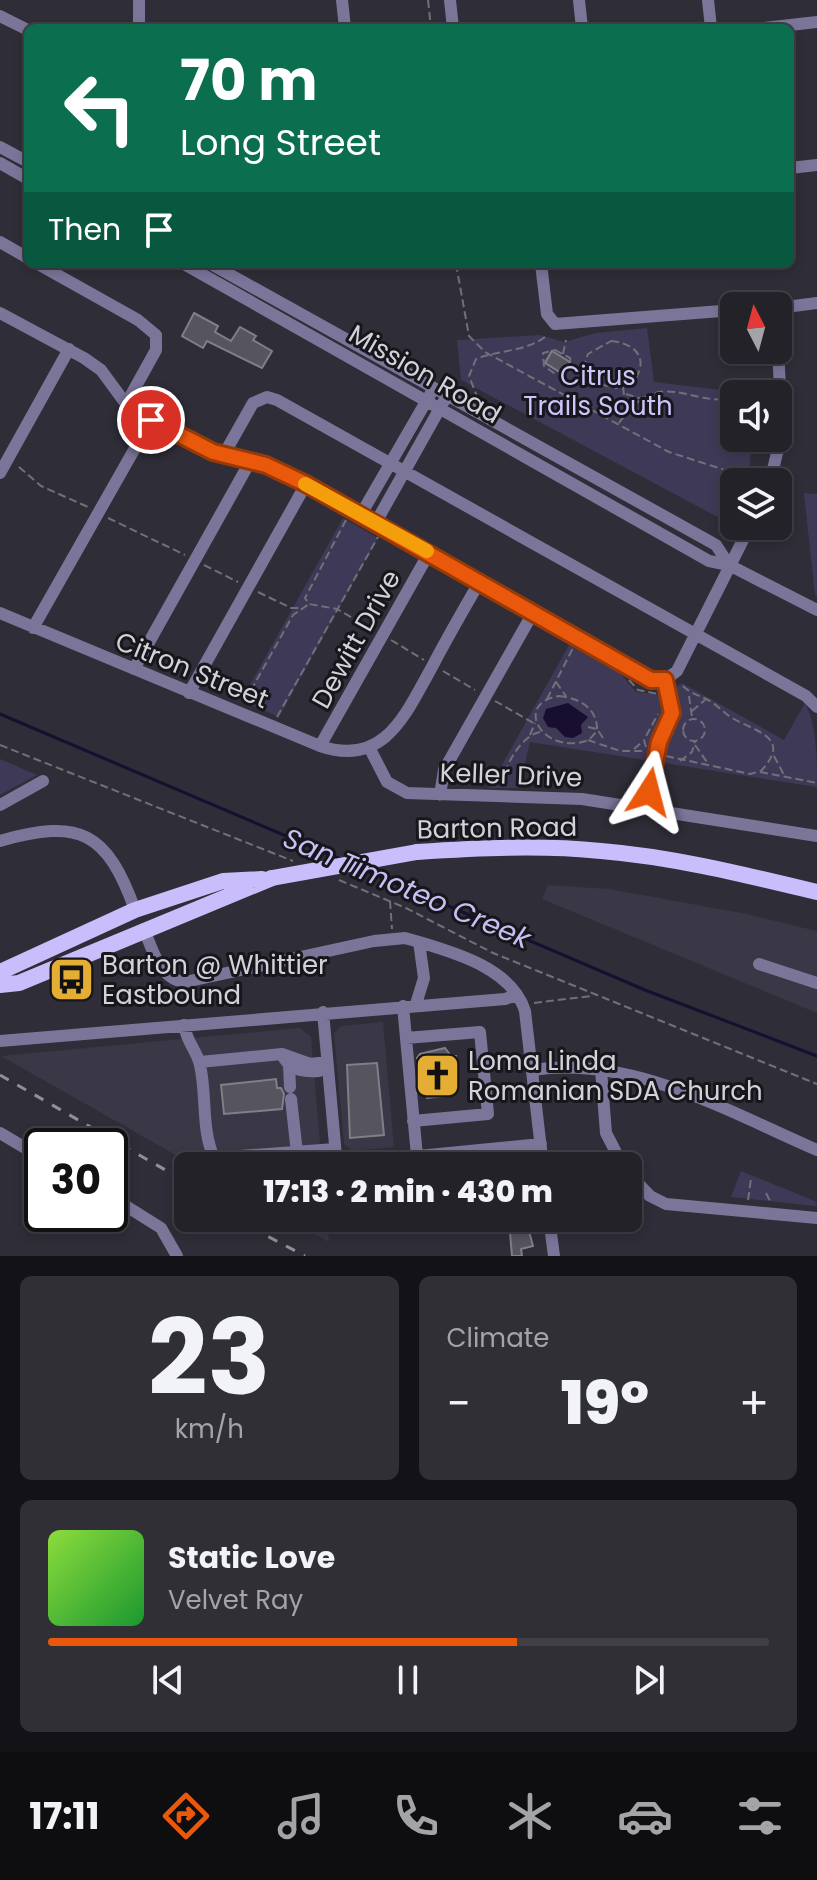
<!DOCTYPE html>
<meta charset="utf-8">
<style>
:root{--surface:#232229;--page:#2f2f35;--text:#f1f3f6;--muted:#a3a4a8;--line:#403f46;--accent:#ea580c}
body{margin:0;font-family:Poppins,sans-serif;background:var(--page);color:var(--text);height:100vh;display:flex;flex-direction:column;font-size:30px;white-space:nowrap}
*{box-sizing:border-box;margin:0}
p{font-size:26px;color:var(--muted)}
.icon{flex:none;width:44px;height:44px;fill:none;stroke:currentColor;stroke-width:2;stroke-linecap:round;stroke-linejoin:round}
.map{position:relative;height:1256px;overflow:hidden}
.drawer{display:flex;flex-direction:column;gap:20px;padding:20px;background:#131317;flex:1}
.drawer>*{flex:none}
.guide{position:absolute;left:24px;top:24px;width:770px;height:244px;border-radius:12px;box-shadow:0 4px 12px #0003,0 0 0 2px var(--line);background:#0b6e4f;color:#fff;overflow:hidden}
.needle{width:52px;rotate:354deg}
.fabs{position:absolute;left:720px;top:292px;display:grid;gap:16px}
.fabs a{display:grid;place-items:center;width:72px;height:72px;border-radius:12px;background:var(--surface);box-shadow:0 4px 12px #0003,0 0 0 2px var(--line);font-size:40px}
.speed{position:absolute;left:24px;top:1128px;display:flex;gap:16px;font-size:40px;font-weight:700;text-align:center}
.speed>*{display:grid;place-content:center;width:104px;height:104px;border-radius:50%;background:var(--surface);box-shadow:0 4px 12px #0003,0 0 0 2px var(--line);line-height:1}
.speed .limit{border:4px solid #111;border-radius:12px;background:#fff;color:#111}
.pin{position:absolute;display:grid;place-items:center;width:68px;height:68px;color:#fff;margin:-34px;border:4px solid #fff;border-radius:50%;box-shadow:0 2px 8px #0007}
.me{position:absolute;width:88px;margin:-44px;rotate:9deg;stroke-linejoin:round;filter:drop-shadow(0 0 6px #0008)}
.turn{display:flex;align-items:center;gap:28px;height:168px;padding:0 24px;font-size:36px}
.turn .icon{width:104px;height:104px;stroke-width:2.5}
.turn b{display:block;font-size:56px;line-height:68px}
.then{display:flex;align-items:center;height:76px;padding:0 24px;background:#0003;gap:16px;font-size:30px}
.big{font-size:60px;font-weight:800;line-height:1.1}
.drawer .tile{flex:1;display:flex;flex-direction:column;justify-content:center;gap:12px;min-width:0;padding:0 28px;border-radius:12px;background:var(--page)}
.drawer .dial{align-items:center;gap:0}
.dial b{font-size:104px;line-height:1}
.song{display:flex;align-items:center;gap:24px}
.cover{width:96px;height:96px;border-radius:12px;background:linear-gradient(135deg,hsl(90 70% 55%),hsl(130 70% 35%))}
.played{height:8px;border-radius:4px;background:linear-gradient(90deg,var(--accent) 65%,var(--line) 65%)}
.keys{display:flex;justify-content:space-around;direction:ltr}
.heat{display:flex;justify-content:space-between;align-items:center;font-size:44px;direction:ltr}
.drawer .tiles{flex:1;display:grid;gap:20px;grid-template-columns:1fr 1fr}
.tile:last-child{grid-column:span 2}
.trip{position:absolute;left:174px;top:1152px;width:468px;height:80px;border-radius:12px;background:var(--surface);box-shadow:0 4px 12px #0003,0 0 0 2px var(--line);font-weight:800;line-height:80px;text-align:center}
.tab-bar{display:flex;height:128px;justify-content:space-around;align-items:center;background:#0e0e10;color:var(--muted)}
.tab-bar .icon{width:56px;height:56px}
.tab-bar .current{color:var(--accent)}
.tab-bar b{font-size:36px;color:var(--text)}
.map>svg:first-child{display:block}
.built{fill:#3a3746}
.green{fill:#3f3958}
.water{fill:#180e30}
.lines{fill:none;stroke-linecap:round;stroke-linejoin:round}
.stream{stroke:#180e30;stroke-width:3}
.building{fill:#56545f;stroke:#807e89;stroke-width:2}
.path{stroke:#717078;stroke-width:2;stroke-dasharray:8 4;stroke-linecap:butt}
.minor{stroke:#7c759a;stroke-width:12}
.major{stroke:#c9bdfb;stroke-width:16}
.rail{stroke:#919098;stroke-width:3;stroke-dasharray:10 10;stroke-linecap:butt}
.major-bridge{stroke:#c9bdfb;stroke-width:16}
.route-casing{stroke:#983908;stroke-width:20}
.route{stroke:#ea580c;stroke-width:14}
.slow{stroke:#f59e0b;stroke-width:14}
.labels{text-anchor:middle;stroke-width:6;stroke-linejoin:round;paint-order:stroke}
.street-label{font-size:26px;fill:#d3d2d9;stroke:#17161b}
.park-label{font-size:26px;fill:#cec4fb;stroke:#17161b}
.poi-label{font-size:26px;fill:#d3d2d9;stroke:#17161b;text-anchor:start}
.water-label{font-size:28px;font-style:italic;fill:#c8bef5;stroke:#17161b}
</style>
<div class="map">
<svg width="817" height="1256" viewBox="0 0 817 1256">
<rect width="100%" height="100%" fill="#2f2d37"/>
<path class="built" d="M 548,885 L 609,889 L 747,914 L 817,931 L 817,1013 L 542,899 Z
M 383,1022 L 394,1147 L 352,1151 L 344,1144 L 334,1033 L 341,1026 Z
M 300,1028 L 311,1037 L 322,1166 L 195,1166 L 1,1056 Z
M 287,1218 L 327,1218 L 329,1242 Z"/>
<path class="green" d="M 647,328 L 654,382 L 722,390 L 756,386 L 755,394 L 734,394 L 734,438 L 752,438 L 749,471 L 743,482 L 734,482 L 729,518 L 725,521 L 461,380 L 457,340 L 540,335 L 564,342 L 596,333 Z
M 804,493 L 817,494 L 817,596 L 815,595 Z
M 343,518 L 378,538 L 279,717 L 241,701 Z
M 569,645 L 620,673 L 636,692 L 663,695 L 682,683 L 784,740 L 805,703 C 817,724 817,761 817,787 L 530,742 L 519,788 L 489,788 Z
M 0,759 L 37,775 L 0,795 Z
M 741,1171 L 817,1202 L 816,1206 L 731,1197 Z"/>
<path class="water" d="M 568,703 L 588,717 L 581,725 L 582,733 L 573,738 L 565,737 L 556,728 L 548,727 L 543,718 L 546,709 Z"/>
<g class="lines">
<path class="stream" d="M 0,714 L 340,859
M 362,869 L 645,990 L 817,1056"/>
</g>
<path class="building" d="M 194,313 L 218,326 L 215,332 L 231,341 L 240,327 L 256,336 L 253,340 L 272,351 L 262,368 L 207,341 L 203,348 L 182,336 Z
M 552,351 L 570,362 L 563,374 L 545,363 Z
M 445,1048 L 451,1056 L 456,1056 L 457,1066 L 451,1067 L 453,1095 L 427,1098 L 417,1058 L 420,1054 Z
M 377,1063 L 384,1135 L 350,1138 L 347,1065 Z
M 276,1079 L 277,1088 L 281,1088 L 284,1094 L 282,1109 L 224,1114 L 221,1085 Z
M 529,1231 L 533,1246 L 521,1249 L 522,1256 L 512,1256 L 510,1233 Z"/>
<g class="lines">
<path class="path" d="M 428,0 L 431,28
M 456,264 L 469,336 L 485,352 L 669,452 L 756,480
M 611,341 C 632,343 649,355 636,378 L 616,388 L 591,382 L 583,368 L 588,354 Z
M 555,350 L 570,358 L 572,369 L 566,374 L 557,375 L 544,366 L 543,353 Z
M 563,354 L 566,340
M 623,387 L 626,411
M 626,394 L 642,399
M 478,399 L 469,376 L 476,359 C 498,350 525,352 545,337
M 619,423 C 659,365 689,406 734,399
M 19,467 L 41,486 L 88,507
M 108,518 L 185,555
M 346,520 L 305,598 L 309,604 L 337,609 L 372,629
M 204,565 L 238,582
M 258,592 L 291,608 L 300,608
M 391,640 L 424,660
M 443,671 L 475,690
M 629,680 L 638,690 L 658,694
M 556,682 L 566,696
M 559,696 C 579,698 598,708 597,731 L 589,740 C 543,757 512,703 559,696 Z
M 689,696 L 692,717
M 547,699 L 573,648
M 245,701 L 293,615 L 309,604
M 495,701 L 535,724
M 692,711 L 705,700
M 277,717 L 378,537
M683 730a11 11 0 1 1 22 0a11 11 0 1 1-22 0Z
M 588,727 L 597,729 L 605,741
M 530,735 L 535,723
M 588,740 L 620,751 L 645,751
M 0,745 L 293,861
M 695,745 L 707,762
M 646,747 L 644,740 L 658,714
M 634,749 L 643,741
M 666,756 L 750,774 L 761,771 C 792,738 757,732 734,719 C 726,715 720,708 713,703 C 701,695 691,695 681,684
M 774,756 L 784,775
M 680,761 L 692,752 L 695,741
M 760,772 L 817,783
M 504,785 C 503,766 522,735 540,732
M 339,880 L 406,908 L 493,953 L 817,1084
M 390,901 L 392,929
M 534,1003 L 591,996
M 766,1193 L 770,1201
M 748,1200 L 751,1179"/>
<path class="minor" d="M 342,0 L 345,28
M 450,0 L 453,28
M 579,0 L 582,28
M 708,0 L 711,28
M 0,16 L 28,30
M 139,28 L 139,0
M 764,28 L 817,22
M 0,147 L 28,162
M 0,163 L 28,179
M 790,168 L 817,165
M 0,242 L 28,258
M 38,264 L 138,320 L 156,335 L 156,350 L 126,404
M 184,264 L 709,561 L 729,565 L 817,610
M 211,264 L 716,545 L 729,565
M 541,264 L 547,314 L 555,324 L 734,310
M 778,308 L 817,303
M 0,313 L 84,358 L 101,370 L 126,404 L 174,433 L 223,456 L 266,465 L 306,484 L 651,680 L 665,680
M 223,456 L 253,403 L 267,397 L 277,400 L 806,696 L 817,707
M 0,473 L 69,349
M 770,482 L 782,432 L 778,347
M 360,516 L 431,393
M 375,524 L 444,401
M 0,613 L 320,746 C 385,768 406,713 432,667 C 447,638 464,609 480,581
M 33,628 L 151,420
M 134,669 L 251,460
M 665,680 L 677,671 L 750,526
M 189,693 L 306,484
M 320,746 L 429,553
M 369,747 L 387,782 L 407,793 L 582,799 L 817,836
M 440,795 L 444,770 L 534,611
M 0,805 L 43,781
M 647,808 L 656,753 L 672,713 L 665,680
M 0,841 C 80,818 107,832 135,910
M 144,929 C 152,949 160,980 185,982 L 374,941 L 405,938 L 419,942 L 424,978 L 416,1004
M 419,942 C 456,953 512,969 525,1011 L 543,1166
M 759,964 L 817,983
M 403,1006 L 417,1156
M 323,1012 L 336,1156
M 184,1025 C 187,1043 197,1051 200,1065 C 207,1096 201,1128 214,1158 L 335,1149
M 406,1038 L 480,1032 L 488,1114 L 413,1121
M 0,1041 L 505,999 L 517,995
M 282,1054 C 288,1070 303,1072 319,1071
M 200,1062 L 282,1054 L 310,1064 L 327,1062
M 289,1065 L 290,1087
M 533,1070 C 632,1055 729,1112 817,1150
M 601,1070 L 606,1133 L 623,1166
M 291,1099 L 297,1153
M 0,1133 L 42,1158
M 336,1164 L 541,1144
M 628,1173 L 650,1196 L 666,1204 L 817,1218
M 110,1196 L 161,1228 L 177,1256
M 549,1218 L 554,1256"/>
<path class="major" d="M 417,852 C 478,848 540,845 601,851 C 674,857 746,875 817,892
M 0,972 L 135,910 L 223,881 L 262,879
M 0,985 L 19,983 L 272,878"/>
<path class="rail" d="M 0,1075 L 188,1183
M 233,1218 L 305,1256"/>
<path class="major-bridge" d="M 272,878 L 417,852"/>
</g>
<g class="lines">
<defs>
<path id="route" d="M 151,420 L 213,452 L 266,465 L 306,484 L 651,680 L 665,680 L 672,713 L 659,742 L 649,792"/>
</defs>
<use href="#route" class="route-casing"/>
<use href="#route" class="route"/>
<path class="slow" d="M 305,484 L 427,551"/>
</g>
<defs>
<symbol id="bus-square" viewBox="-11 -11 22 22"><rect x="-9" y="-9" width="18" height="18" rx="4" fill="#e4ae35" stroke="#17161b"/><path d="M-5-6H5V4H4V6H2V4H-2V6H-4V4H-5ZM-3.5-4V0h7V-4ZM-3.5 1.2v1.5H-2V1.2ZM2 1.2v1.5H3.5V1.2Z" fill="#111"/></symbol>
<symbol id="church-square" viewBox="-11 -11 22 22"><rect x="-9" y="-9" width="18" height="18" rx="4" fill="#e4ae35" stroke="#17161b"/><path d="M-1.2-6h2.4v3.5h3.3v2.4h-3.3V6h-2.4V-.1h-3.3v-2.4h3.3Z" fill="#111"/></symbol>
</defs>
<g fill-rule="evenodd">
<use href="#bus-square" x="46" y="954" width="51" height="51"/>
<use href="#church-square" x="412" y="1050" width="51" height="51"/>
</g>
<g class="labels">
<g class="street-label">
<text transform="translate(425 374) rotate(30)" y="9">Mission Road</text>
<text transform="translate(356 639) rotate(-61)" y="9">Dewitt Drive</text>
<text transform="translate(192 670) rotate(22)" y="9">Citron Street</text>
<text transform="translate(511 775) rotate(2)" y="9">Keller Drive</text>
<text transform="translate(497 828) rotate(-1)" y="9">Barton Road</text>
</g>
<g class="park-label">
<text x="598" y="385">Citrus<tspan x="598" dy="30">Trails South</tspan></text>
</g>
<g class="poi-label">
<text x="102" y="974">Barton @ Whittier<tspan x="102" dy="30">Eastbound</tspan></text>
<text x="468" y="1070">Loma Linda<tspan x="468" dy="30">Romanian SDA Church</tspan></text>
</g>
<g class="water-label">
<text transform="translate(407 888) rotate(23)" y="10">San Timoteo Creek</text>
</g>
</g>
</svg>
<div class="fabs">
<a><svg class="needle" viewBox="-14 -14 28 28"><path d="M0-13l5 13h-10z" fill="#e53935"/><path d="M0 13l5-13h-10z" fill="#a3a4a8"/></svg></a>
<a><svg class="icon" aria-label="sound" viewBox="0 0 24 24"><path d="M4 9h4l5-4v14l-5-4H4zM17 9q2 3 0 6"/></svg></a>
<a><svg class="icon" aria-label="layers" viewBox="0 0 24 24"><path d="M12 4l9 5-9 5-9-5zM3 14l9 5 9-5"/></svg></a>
</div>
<div class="speed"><div class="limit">30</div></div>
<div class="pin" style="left:151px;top:420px;background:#d93025"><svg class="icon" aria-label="arrive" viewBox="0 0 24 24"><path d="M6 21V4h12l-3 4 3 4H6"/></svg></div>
<svg class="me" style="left:649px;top:792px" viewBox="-20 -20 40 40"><path d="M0-17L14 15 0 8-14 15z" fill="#ea580c" stroke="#fff" stroke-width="4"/></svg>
<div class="trip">17:13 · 2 min · 430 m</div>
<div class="guide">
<div class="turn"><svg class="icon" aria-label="left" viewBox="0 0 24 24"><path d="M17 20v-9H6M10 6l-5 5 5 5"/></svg><div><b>70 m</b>Long Street</div></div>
<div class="then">Then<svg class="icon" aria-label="arrive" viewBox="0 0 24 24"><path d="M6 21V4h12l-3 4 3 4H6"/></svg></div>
</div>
</div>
<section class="drawer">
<div class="tiles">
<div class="tile dial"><b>23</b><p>km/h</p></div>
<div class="tile"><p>Climate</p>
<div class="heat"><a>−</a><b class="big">19°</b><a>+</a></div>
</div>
<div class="tile">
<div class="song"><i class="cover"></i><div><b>Static Love</b><p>Velvet Ray</p></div></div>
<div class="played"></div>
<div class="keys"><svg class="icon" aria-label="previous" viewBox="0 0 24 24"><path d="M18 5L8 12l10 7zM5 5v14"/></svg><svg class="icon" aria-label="pause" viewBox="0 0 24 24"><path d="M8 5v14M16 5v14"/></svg><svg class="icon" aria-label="next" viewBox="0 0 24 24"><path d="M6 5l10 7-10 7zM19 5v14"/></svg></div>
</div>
</div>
</section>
<nav class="tab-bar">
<b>17:11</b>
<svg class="icon current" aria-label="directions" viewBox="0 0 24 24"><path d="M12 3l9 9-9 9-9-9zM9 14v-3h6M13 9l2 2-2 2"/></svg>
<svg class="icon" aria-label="music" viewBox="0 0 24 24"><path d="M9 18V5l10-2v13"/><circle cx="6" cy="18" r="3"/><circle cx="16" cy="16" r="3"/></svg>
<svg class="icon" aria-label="phone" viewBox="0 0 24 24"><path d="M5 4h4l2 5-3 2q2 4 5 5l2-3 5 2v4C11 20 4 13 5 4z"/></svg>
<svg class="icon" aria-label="climate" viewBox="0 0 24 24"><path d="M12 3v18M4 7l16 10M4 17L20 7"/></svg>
<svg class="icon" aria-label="car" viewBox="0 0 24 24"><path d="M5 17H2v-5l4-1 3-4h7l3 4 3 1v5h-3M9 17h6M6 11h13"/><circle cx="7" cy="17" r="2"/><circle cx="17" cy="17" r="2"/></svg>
<svg class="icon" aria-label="filters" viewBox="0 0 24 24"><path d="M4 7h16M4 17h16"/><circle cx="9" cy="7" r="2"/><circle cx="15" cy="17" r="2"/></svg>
</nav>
